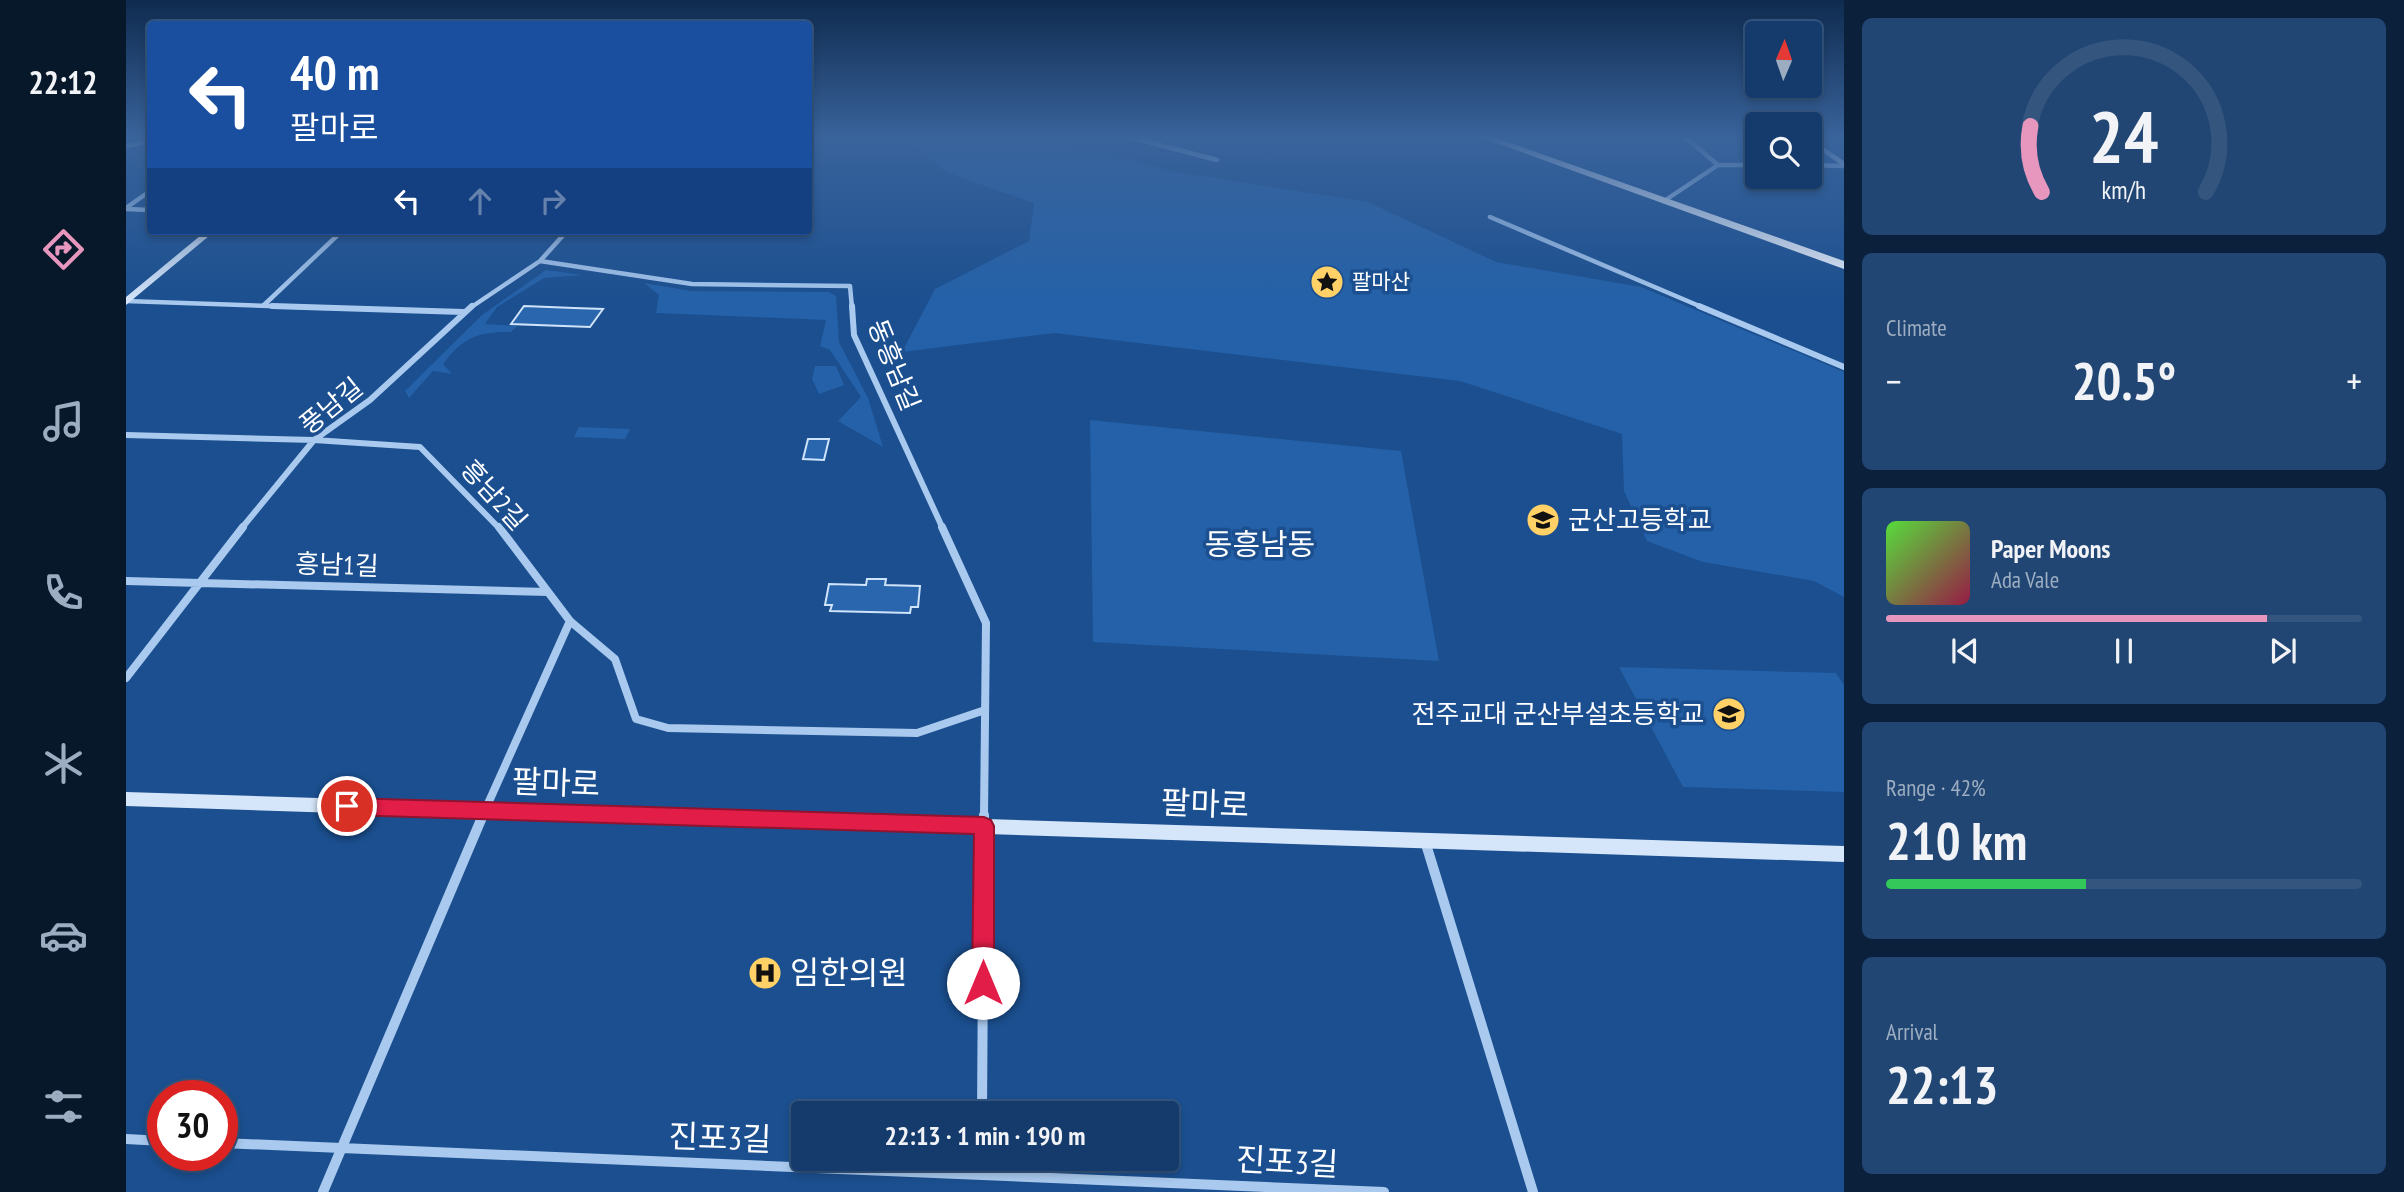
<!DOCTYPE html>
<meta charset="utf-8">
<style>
:root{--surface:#143b6b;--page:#214673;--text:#f1f3f6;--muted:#9dadc1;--line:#33557e;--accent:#e797bd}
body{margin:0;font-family:"PT Sans Narrow","Noto Sans KR",sans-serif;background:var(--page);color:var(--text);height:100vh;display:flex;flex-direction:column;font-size:26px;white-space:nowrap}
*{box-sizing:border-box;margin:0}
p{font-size:23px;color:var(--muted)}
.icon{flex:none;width:38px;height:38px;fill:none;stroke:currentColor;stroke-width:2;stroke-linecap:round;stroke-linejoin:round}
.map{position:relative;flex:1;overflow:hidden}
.sheet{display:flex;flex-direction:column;gap:18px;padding:18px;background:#0b203b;width:560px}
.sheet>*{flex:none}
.guide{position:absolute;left:21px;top:21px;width:665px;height:214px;border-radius:7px;box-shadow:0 4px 10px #0003,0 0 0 2px var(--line);background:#1a4fa0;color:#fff;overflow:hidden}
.needle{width:46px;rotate:2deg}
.tools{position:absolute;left:1619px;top:21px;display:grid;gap:14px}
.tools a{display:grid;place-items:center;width:77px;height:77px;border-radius:7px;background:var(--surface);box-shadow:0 4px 10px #0003,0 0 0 2px var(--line);font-size:35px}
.speed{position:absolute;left:21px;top:1080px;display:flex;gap:14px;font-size:35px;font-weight:700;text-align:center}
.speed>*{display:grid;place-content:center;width:91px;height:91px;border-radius:50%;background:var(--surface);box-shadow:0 4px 10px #0003,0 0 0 2px var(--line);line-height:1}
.speed .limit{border:10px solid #d22;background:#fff;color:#111}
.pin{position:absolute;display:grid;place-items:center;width:60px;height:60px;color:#fff;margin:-30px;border:4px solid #fff;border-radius:50%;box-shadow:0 2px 7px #0007}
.me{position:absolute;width:77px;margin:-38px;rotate:0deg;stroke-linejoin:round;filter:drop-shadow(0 0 5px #0008)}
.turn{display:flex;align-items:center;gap:24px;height:147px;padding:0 28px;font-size:32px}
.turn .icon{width:91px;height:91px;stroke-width:2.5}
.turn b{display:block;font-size:49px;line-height:60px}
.lanes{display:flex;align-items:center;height:66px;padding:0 28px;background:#0003;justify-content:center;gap:35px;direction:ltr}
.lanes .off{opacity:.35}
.big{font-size:52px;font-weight:600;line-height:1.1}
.sheet .tile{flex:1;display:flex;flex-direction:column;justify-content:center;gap:10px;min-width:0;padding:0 24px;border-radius:10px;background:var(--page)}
.sheet .dial{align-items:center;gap:0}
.dial svg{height:182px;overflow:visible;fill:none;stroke:var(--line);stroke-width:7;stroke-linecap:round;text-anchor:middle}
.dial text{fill:var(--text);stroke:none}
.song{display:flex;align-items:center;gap:21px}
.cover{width:84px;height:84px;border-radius:10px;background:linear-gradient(135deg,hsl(110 70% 55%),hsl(340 70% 35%))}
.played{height:7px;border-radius:4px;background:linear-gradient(90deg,var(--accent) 80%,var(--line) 80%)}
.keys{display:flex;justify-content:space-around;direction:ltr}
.heat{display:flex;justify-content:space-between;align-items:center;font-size:38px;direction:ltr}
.charge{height:10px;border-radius:5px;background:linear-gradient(90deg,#34c759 42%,var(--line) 0)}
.trip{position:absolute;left:665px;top:1101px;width:388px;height:70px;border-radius:7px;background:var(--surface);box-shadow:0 4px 10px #0003,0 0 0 2px var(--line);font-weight:600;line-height:70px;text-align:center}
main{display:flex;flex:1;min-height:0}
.dock{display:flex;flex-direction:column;width:126px;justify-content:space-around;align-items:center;background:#08182b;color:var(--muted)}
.dock .icon{width:49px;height:49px}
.dock .selected{color:var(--accent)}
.dock b{font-size:32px;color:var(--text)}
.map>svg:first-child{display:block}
.green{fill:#2461a8}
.building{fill:#2a66ad;stroke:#cfe3fa;stroke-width:2}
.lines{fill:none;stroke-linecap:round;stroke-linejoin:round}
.street-far3{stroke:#a9c9ee;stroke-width:4.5}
.street-far2{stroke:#a9c9ee;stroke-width:6}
.street-far1{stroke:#a9c9ee;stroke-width:8}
.street{stroke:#a9c9ee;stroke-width:10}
.secondary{fill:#d6e6fa;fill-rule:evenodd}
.primary{fill:#f0f6ff;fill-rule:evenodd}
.route{fill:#e11d48;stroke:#92132f;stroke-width:2}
.labels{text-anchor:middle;stroke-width:7;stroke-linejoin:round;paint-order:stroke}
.far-poi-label{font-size:21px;fill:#fff;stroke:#1b4f8f;text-anchor:start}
.street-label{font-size:26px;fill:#fff;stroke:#1b4f8f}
.poi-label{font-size:26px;fill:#fff;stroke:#1b4f8f;text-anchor:start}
.quarter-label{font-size:30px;fill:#fff;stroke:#1b4f8f}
.near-street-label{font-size:32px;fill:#fff;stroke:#1b4f8f}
.near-poi-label{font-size:32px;fill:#fff;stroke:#1b4f8f;text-anchor:start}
</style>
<main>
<nav class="dock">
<b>22:12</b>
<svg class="icon selected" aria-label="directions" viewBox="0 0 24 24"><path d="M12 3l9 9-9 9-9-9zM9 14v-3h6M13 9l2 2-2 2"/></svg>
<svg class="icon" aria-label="music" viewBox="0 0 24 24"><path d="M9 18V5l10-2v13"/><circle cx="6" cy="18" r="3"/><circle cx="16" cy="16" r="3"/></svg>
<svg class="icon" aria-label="phone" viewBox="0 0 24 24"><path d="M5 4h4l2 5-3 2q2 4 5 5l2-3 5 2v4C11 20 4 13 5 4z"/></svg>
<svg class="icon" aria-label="climate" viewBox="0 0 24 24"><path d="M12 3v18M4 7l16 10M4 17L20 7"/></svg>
<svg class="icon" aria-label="car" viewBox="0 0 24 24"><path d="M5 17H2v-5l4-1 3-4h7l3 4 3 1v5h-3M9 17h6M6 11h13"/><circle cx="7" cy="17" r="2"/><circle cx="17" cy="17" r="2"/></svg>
<svg class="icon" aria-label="filters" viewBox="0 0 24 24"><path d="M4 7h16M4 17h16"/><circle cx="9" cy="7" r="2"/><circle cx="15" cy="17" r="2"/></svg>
</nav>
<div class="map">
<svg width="1718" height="1192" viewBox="0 0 1718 1192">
<rect width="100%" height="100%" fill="#1b4f8f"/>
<path class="green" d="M 777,137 L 922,137 L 1050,172 L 1242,202 L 1370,262 L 1515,287 L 1718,372 L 1718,597 L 1688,581 L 1577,562 L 1521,541 L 1498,491 L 1496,434 L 1334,381 L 928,333 L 776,352 L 809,289 L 903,241 L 908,203 L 822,173 Z
M 420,270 L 456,275 L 418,278 L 371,307 L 359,324 L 391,326 L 385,332 C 352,332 337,337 317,364 L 326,374 L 307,371 L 283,398 L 279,391 L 356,315 Z
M 518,283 L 565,291 L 703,292 L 710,296 L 713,342 L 742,398 L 757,447 L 712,421 L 735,397 L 704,350 L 694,346 L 700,320 L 530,313 L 533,295 Z
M 689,366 L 710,366 L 718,385 L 693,394 L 686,379 Z
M 964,420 L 1275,451 L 1313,661 L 967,642 Z
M 453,427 L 504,429 L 499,439 L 448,437 Z
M 1493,667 L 1710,673 L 1718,685 L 1718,792 L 1557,787 Z"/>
<path class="building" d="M 398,306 L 448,308 L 477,309 L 464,327 L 385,324 Z
M 682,439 L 703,439 L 698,460 L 677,459 Z
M 741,579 L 760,579 L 759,585 L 794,586 L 792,607 L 785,607 L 784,613 L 704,611 L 706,605 L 699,605 L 703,584 L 740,585 Z"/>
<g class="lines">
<path class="street-far3" d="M 1003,137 L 1091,160
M 1559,137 L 1592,165
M 0,146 L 24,141
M 1592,165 L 1631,165
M 1684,165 L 1718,166
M 1538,201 L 1592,165
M 0,208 L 24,191
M 0,209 L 24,210
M 1364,217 L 1578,308
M 414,261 L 566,284 L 724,286 L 726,308
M 0,301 L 200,308
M 138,305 L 216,231
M 344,308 L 414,261 L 441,231"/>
<path class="street-far2" d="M 146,306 L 337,312
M 726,306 L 728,335 L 817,529
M 1573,306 L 1718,367
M 0,435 L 188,440 L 294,447 L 374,529
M 115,529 L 188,440 L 244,400 L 346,306"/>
<path class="street-far1" d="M 373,527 L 444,621 L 489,659 L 510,719 L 542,728 L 791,733 L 859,710
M 816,527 L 860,623 L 858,817
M 0,581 L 422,592
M 0,678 L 117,527
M 356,817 L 444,621"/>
<path class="street" d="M 1299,841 L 1407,1192
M 856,1113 L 858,815
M 0,1139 L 37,1141
M 96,1143 L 1258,1192
M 855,1158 L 855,1175
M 197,1192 L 357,815"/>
<path class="secondary" d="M 1684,138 L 1718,161 L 1718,167 L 1684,143 Z
M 80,231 L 89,231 L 0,305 L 0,297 Z
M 0,792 L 1718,846 L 1718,862 L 0,806 Z"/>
<path class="primary" d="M 1354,137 L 1368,137 L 1718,261 L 1718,269 Z"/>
</g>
<linearGradient id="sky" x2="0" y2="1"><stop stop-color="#0f2b4f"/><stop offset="0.45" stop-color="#39639b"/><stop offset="1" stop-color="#39639b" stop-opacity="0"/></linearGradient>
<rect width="1718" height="304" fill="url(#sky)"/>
<path class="route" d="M 221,798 L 858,817 L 865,820 L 868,826 L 868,983 L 865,990 L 857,994 L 849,990 L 846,983 L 848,834 L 221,815 L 214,812 L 212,806 L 214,800 Z"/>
<defs>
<symbol id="sight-disc" viewBox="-11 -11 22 22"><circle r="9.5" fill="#ffd166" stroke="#1b4f8f"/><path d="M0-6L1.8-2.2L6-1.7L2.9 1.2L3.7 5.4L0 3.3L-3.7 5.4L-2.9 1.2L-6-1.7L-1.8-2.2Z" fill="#111"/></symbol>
<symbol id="school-disc" viewBox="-11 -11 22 22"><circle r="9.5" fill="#ffd166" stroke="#1b4f8f"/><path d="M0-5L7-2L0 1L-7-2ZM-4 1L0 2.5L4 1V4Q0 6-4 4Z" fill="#111"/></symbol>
<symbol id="hospital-disc" viewBox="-11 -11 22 22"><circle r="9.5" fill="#ffd166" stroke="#1b4f8f"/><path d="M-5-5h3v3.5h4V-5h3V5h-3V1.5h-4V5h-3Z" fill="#111"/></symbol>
</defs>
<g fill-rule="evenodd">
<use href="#sight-disc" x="1182" y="263" width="38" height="38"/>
<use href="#school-disc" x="1398" y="501" width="38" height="38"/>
<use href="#school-disc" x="1584" y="695" width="38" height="38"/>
<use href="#hospital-disc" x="620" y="954" width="38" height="38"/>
</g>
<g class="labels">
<g class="far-poi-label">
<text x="1226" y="289">팔마산</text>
</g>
<g class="street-label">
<text transform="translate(768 365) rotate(68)" y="9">동흥남길</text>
<text transform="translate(205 406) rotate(-39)" y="9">풍남길</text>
<text transform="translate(368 495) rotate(48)" y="9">흥남2길</text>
<text transform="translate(211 565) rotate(2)" y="9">흥남1길</text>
</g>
<g class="poi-label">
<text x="1442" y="529">군산고등학교</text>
<text x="1578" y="723" text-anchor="end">전주교대 군산부설초등학교</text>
</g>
<g class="quarter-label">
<text x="1134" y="555">동흥남동</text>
</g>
<g class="near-street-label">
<text transform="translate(430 783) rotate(2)" y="11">팔마로</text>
<text transform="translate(1079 804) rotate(2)" y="11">팔마로</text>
<text transform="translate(594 1138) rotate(2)" y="11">진포3길</text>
<text transform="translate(1161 1162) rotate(3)" y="11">진포3길</text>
</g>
<g class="near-poi-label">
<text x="664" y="984">임한의원</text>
</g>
</g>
</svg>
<div class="tools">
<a><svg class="needle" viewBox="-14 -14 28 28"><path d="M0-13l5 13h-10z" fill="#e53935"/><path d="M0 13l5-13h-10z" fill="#9dadc1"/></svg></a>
<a><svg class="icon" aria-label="search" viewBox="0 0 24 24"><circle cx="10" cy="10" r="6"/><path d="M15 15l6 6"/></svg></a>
</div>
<div class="speed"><div class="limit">30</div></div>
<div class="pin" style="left:221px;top:806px;background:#d93025"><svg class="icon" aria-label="arrive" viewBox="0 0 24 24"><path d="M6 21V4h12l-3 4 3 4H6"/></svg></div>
<svg class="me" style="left:857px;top:983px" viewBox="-20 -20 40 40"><circle r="19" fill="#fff"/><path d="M0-13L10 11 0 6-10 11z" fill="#e11d48"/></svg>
<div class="trip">22:13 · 1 min · 190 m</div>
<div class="guide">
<div class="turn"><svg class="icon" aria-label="left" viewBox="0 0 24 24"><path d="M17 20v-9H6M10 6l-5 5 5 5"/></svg><div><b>40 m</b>팔마로</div></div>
<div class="lanes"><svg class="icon" aria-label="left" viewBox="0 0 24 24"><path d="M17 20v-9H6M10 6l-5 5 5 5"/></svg><svg class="icon off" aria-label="ahead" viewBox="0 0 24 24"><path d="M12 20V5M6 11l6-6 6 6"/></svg><svg class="icon off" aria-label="right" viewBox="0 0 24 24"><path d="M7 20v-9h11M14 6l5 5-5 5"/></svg></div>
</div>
</div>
<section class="sheet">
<div class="tile dial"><svg viewBox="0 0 100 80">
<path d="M14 69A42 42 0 1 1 86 69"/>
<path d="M14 69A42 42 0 0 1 9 40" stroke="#e797bd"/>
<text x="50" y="56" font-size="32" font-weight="700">24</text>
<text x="50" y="72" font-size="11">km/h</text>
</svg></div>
<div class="tile"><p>Climate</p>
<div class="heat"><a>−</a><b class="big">20.5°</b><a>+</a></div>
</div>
<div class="tile">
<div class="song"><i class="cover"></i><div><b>Paper Moons</b><p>Ada Vale</p></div></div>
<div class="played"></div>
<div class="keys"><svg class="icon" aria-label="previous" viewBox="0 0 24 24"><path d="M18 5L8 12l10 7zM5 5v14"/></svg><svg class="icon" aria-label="pause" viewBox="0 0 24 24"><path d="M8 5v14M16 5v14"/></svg><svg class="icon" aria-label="next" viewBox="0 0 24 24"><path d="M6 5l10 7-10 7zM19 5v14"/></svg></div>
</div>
<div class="tile"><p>Range · 42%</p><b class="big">210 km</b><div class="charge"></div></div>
<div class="tile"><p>Arrival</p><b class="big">22:13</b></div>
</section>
</main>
